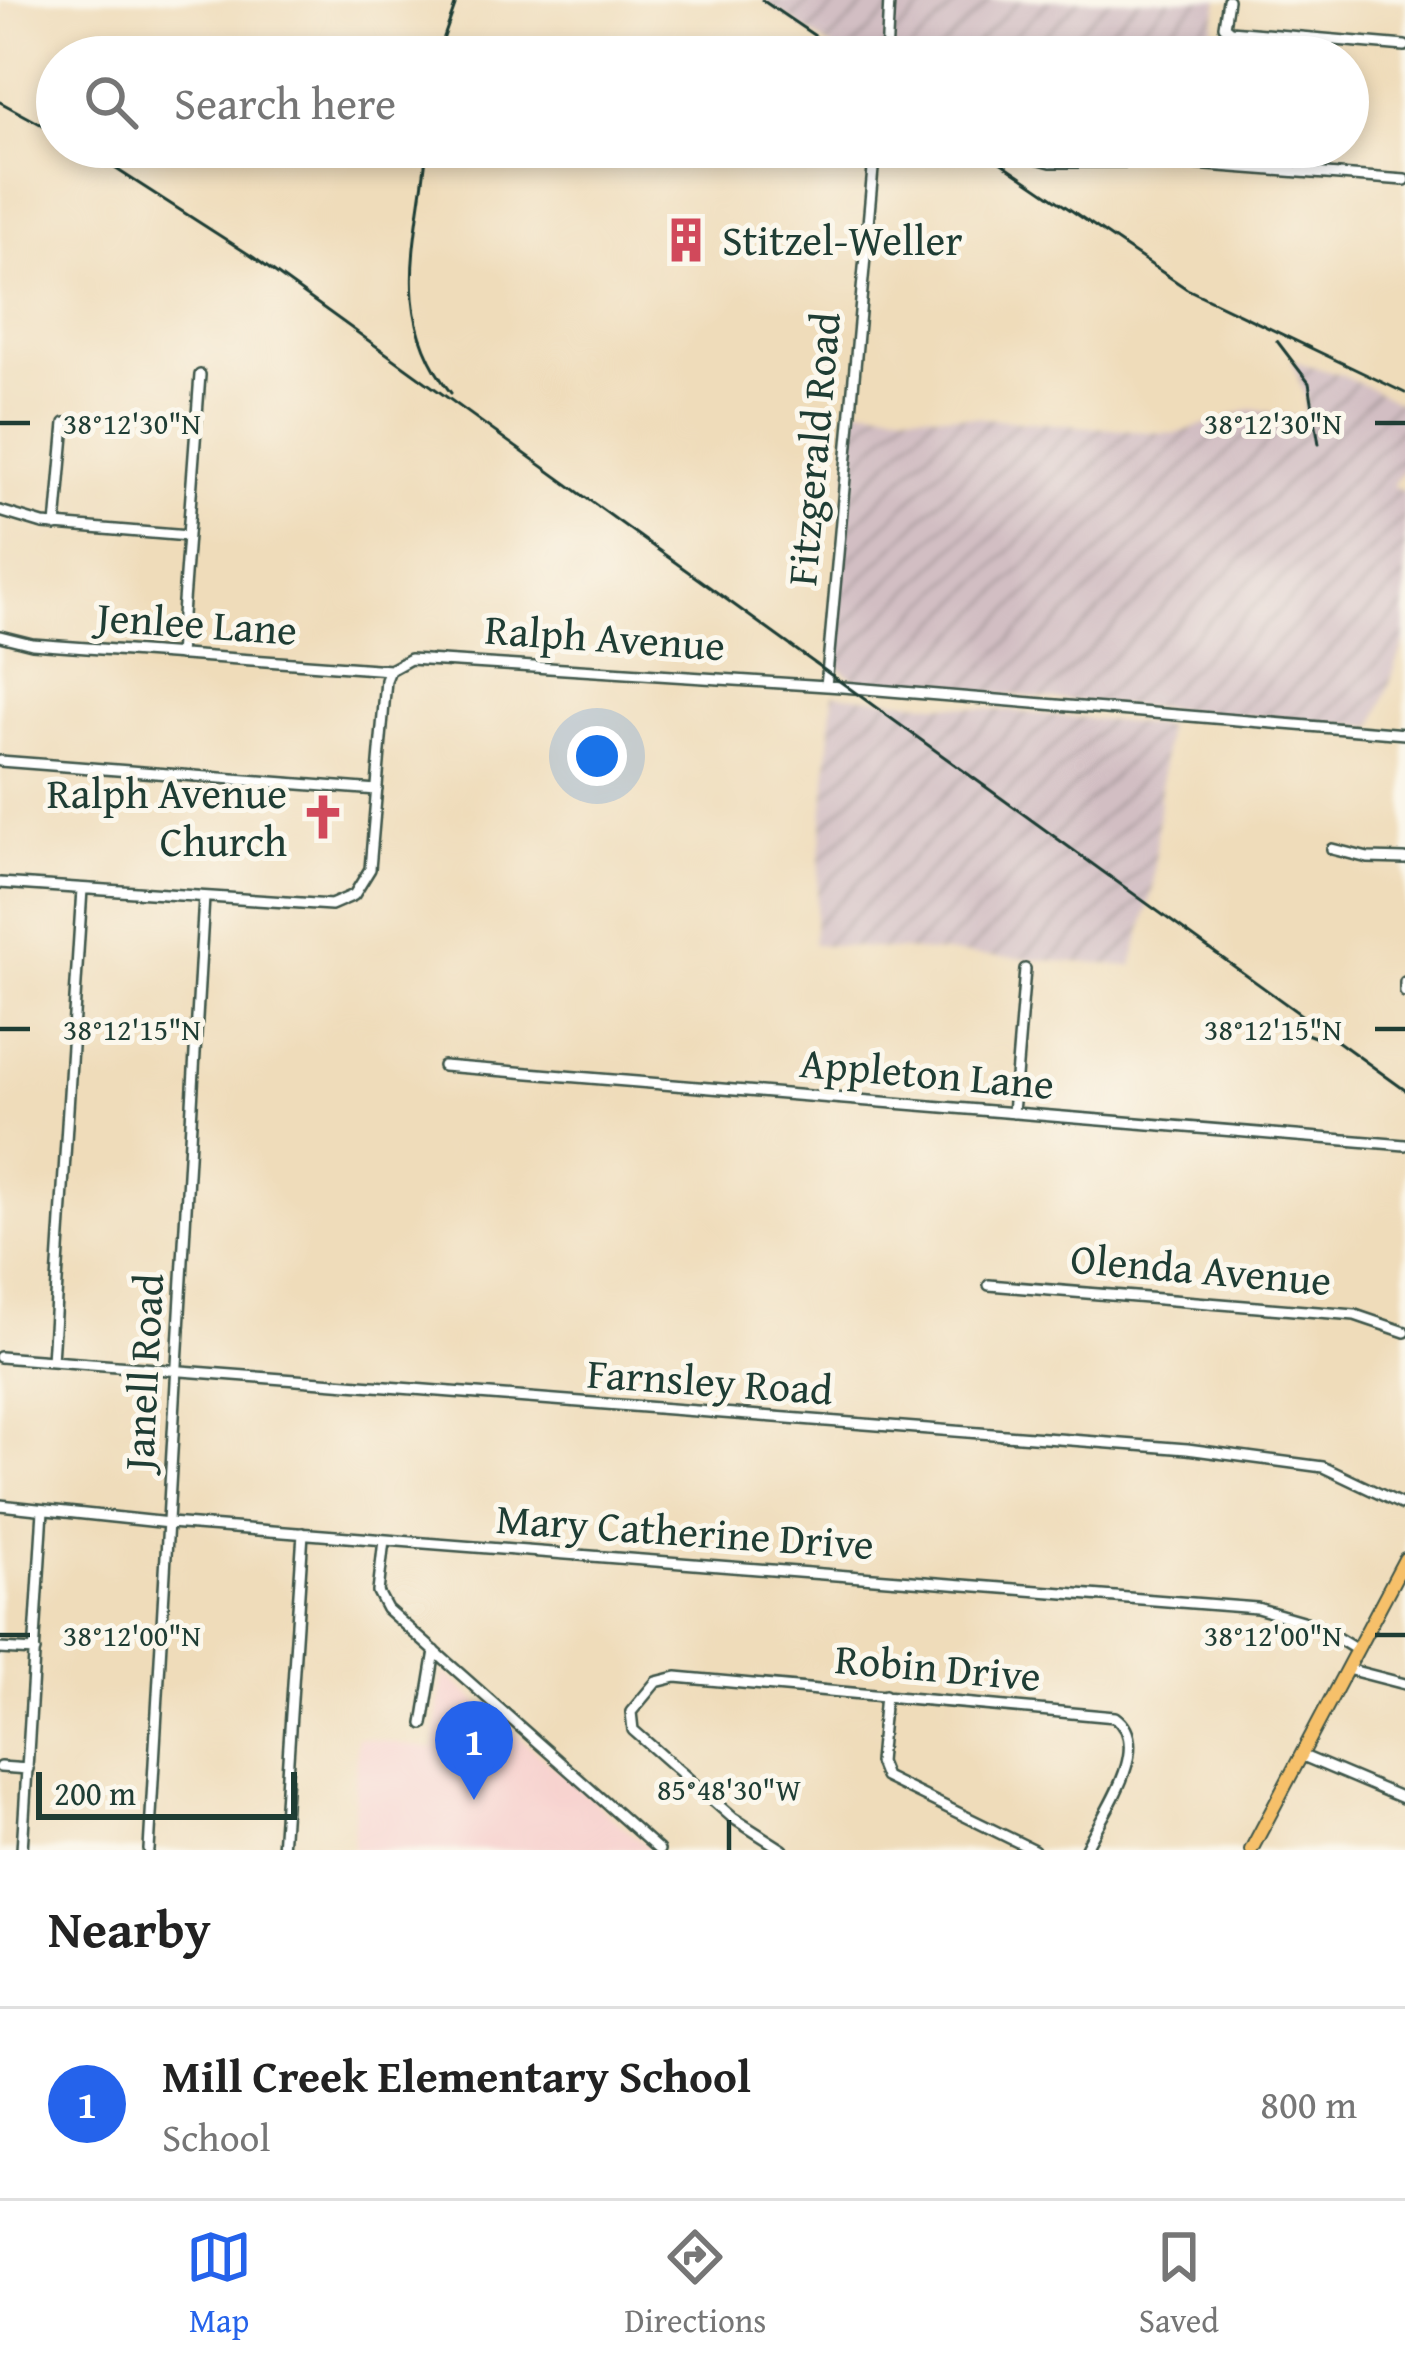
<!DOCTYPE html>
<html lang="en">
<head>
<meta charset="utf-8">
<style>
	:root { --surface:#fff; --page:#f2f2f2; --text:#222; --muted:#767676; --line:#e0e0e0; --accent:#2563eb }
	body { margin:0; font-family:"Gentium Book Plus",serif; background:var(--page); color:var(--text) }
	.scale { position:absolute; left:36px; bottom:30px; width:261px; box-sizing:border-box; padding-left:12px; border:6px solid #1f3d34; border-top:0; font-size:33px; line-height:42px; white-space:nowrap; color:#1f3d34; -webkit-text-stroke:9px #fbf7ec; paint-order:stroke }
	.you { position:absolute; left:597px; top:756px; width:42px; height:42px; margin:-30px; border:9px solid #fff; border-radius:50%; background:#1a73e8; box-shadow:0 0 0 18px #1a73e833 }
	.badge { display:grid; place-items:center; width:78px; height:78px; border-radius:50%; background:var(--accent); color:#fff; font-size:39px; font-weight:700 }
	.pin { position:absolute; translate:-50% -99px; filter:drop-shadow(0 3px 6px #0008) }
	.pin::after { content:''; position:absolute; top:63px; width:42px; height:36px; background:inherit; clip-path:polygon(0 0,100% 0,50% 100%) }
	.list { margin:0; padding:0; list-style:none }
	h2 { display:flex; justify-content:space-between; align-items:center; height:156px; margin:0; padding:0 48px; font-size:51px }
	h2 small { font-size:39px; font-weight:400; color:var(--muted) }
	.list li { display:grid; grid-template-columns:78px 1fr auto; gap:36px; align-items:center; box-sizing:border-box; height:192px; padding:0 48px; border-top:3px solid var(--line) }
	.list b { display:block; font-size:45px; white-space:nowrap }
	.list p { margin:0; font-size:39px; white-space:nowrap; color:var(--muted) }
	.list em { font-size:39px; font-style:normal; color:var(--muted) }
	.icon { flex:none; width:66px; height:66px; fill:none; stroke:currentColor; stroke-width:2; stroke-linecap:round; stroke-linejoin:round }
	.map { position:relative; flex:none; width:1405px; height:1850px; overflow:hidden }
	.search { position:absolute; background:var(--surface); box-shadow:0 6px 18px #0003; left:36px; right:36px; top:36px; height:132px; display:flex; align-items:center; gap:30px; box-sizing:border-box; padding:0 42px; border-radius:66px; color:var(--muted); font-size:45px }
	.sheet { height:348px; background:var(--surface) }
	nav { display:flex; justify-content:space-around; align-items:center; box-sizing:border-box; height:168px; border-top:3px solid var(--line); background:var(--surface); font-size:33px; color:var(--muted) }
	nav a { display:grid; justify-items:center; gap:6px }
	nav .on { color:var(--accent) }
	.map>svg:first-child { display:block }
	.built { fill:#f7d0cd }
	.industrial { fill:url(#industrial-furrows) }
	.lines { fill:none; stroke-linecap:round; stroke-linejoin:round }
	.minor-casing { stroke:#3e5548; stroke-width:14 }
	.major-casing { stroke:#3e5548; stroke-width:16 }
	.minor { stroke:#fff; stroke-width:9 }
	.major { stroke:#f6c06b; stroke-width:12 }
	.rail { stroke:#1f3d34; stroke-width:3 }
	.ticks { fill:none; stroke:#1f3d34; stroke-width:4.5 }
	.labels { text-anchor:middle; stroke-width:10; stroke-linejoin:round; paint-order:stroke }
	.poi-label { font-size:42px; fill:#1f3d34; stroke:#fbf7ec; text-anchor:start }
	.street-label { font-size:42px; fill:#1f3d34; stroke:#fbf7ec }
	.ticks-label { font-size:30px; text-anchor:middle; fill:#1f3d34; stroke:#fbf7ec; stroke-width:10; stroke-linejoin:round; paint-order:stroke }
</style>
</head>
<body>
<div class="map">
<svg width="1405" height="1850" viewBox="0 0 1405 1850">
	<defs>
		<pattern id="industrial-furrows" width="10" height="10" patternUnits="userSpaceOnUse" patternTransform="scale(3)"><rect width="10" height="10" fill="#d2bec3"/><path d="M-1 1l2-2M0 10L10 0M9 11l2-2" fill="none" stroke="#aa9c9f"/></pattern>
	</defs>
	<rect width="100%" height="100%" fill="#fbf7ec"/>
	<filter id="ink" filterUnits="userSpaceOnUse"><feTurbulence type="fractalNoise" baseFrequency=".00833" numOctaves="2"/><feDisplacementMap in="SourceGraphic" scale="24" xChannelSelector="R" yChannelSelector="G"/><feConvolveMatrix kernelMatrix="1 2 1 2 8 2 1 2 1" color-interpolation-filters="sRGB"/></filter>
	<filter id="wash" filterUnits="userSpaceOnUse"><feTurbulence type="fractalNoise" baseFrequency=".004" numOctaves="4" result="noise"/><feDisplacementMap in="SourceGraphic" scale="48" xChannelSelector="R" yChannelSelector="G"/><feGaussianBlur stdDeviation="2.7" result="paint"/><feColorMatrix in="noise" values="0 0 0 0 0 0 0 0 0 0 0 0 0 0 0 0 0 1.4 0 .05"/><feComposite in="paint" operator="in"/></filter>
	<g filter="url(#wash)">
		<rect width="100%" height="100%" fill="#efdcba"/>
		<path class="built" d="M443,1672L651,1850H353L357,1737L434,1749Z"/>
		<path class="industrial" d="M762,0H1219L1207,57H846Z
			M1291,360L1341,375L1405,405V467L1393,485L1405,492V641L1374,727L858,682L834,664L853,407L1175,434L1251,409L1303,417L1306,399Z
			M833,694L1166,726L1153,888L1132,966L813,944Z"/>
	</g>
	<g filter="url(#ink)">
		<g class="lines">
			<g class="minor-casing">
				<path id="minor" d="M1228,0L1224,26L1230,31L1405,46
					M886,57L889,0
					M997,147L1051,162H1168L1405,180
					M0,511L43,524L188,536
					M56,526L65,423
					M0,636L32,644L390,670
					M179,655L200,375
					M826,686L875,147
					M0,761L377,790
					M1332,849L1368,858L1405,859
					M0,883L331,905L354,895L370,869L386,680L390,670L410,659L842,687L1405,734
					M1405,982V992
					M443,1066L1405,1145
					M1013,1113L1025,969
					M989,1285L1355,1315L1405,1332
					M0,1357L1187,1449L1323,1467L1405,1506
					M52,1361L82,889
					M0,1505L169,1523L1257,1608L1316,1625L1357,1650
					M384,1540L378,1592L387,1609L659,1850
					M0,1649L35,1651
					M1347,1669L1405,1684
					M885,1695L879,1762L885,1777L1034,1850
					M423,1724L435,1651
					M1303,1756L1405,1799
					M0,1767L28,1769
					M22,1850L43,1510
					M149,1850L204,897
					M282,1850L303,1533
					M783,1850L733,1818L633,1730L631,1712L656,1682L676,1677L1115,1717C1155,1745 1101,1816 1085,1850"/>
			</g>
			<g class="major-casing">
				<path id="major" d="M1251,1850L1405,1559"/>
			</g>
			<use href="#minor" class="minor"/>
			<use href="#major" class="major"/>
			<path class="rail" d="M762,0L846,57
				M437,57L457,0
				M0,102L57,133
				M82,147L253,257L1405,1090
				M427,147C419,236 388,315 451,393
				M978,147L1187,289L1405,393
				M1277,341L1309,383L1319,444
				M1236,1019L1281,1024L1317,1038"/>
		</g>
	</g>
	<path class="ticks" d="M0,423H30M1375,423H1405M0,1029H30M1375,1029H1405M0,1635H30M1375,1635H1405M729,1820V1850"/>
	<defs>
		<g id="building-bare" transform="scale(3.6)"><path d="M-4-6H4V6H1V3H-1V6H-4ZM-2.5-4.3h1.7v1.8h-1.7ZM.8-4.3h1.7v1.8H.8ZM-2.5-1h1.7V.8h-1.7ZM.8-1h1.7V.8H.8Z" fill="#d1495b" stroke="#fbf7ec" stroke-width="2.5" paint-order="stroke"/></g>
		<g id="church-bare" transform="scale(3.6)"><path d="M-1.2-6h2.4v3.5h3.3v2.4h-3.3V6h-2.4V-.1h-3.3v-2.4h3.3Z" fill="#d1495b" stroke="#fbf7ec" stroke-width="2.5" paint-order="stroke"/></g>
	</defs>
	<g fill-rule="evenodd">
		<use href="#building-bare" x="686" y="240"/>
		<use href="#church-bare" x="323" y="817"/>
	</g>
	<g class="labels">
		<g class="poi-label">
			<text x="722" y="255">Stitzel-Weller</text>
			<text x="287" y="808" text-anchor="end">Ralph Avenue<tspan x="287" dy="48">Church</tspan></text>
		</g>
		<g class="street-label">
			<text transform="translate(813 449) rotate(-85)" y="15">Fitzgerald Road</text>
			<text transform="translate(197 623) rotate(4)" y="15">Jenlee Lane</text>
			<text transform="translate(605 637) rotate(4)" y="15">Ralph Avenue</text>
			<text transform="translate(927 1073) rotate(5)" y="15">Appleton Lane</text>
			<text transform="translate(1201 1269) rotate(5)" y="15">Olenda Avenue</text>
			<text transform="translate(143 1372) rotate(-87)" y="15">Janell Road</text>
			<text transform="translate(710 1381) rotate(4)" y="15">Farnsley Road</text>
			<text transform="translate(685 1531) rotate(4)" y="15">Mary Catherine Drive</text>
			<text transform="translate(938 1667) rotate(5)" y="15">Robin Drive</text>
		</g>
	</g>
	<g class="ticks-label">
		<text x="132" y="434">38°12'30"N</text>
		<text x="1273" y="434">38°12'30"N</text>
		<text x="132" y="1040">38°12'15"N</text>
		<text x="1273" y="1040">38°12'15"N</text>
		<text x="132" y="1646">38°12'00"N</text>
		<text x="1273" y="1646">38°12'00"N</text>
		<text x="729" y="1800">85°48'30"W</text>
	</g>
</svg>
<div class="scale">200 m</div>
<div class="you"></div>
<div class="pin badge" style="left:474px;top:1800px">1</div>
<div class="search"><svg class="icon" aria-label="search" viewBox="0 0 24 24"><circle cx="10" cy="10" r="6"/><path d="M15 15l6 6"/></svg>Search here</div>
</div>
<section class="sheet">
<h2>Nearby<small></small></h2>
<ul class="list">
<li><span class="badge">1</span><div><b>Mill Creek Elementary School</b><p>School</p></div><em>800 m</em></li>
</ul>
</section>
<nav>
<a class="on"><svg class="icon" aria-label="map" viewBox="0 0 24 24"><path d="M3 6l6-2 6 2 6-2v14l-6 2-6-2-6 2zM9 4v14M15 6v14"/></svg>Map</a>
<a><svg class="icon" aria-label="directions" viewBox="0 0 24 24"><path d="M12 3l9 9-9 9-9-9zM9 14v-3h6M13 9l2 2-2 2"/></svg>Directions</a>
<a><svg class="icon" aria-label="saved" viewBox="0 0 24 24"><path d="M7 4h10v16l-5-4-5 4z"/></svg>Saved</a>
</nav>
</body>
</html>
